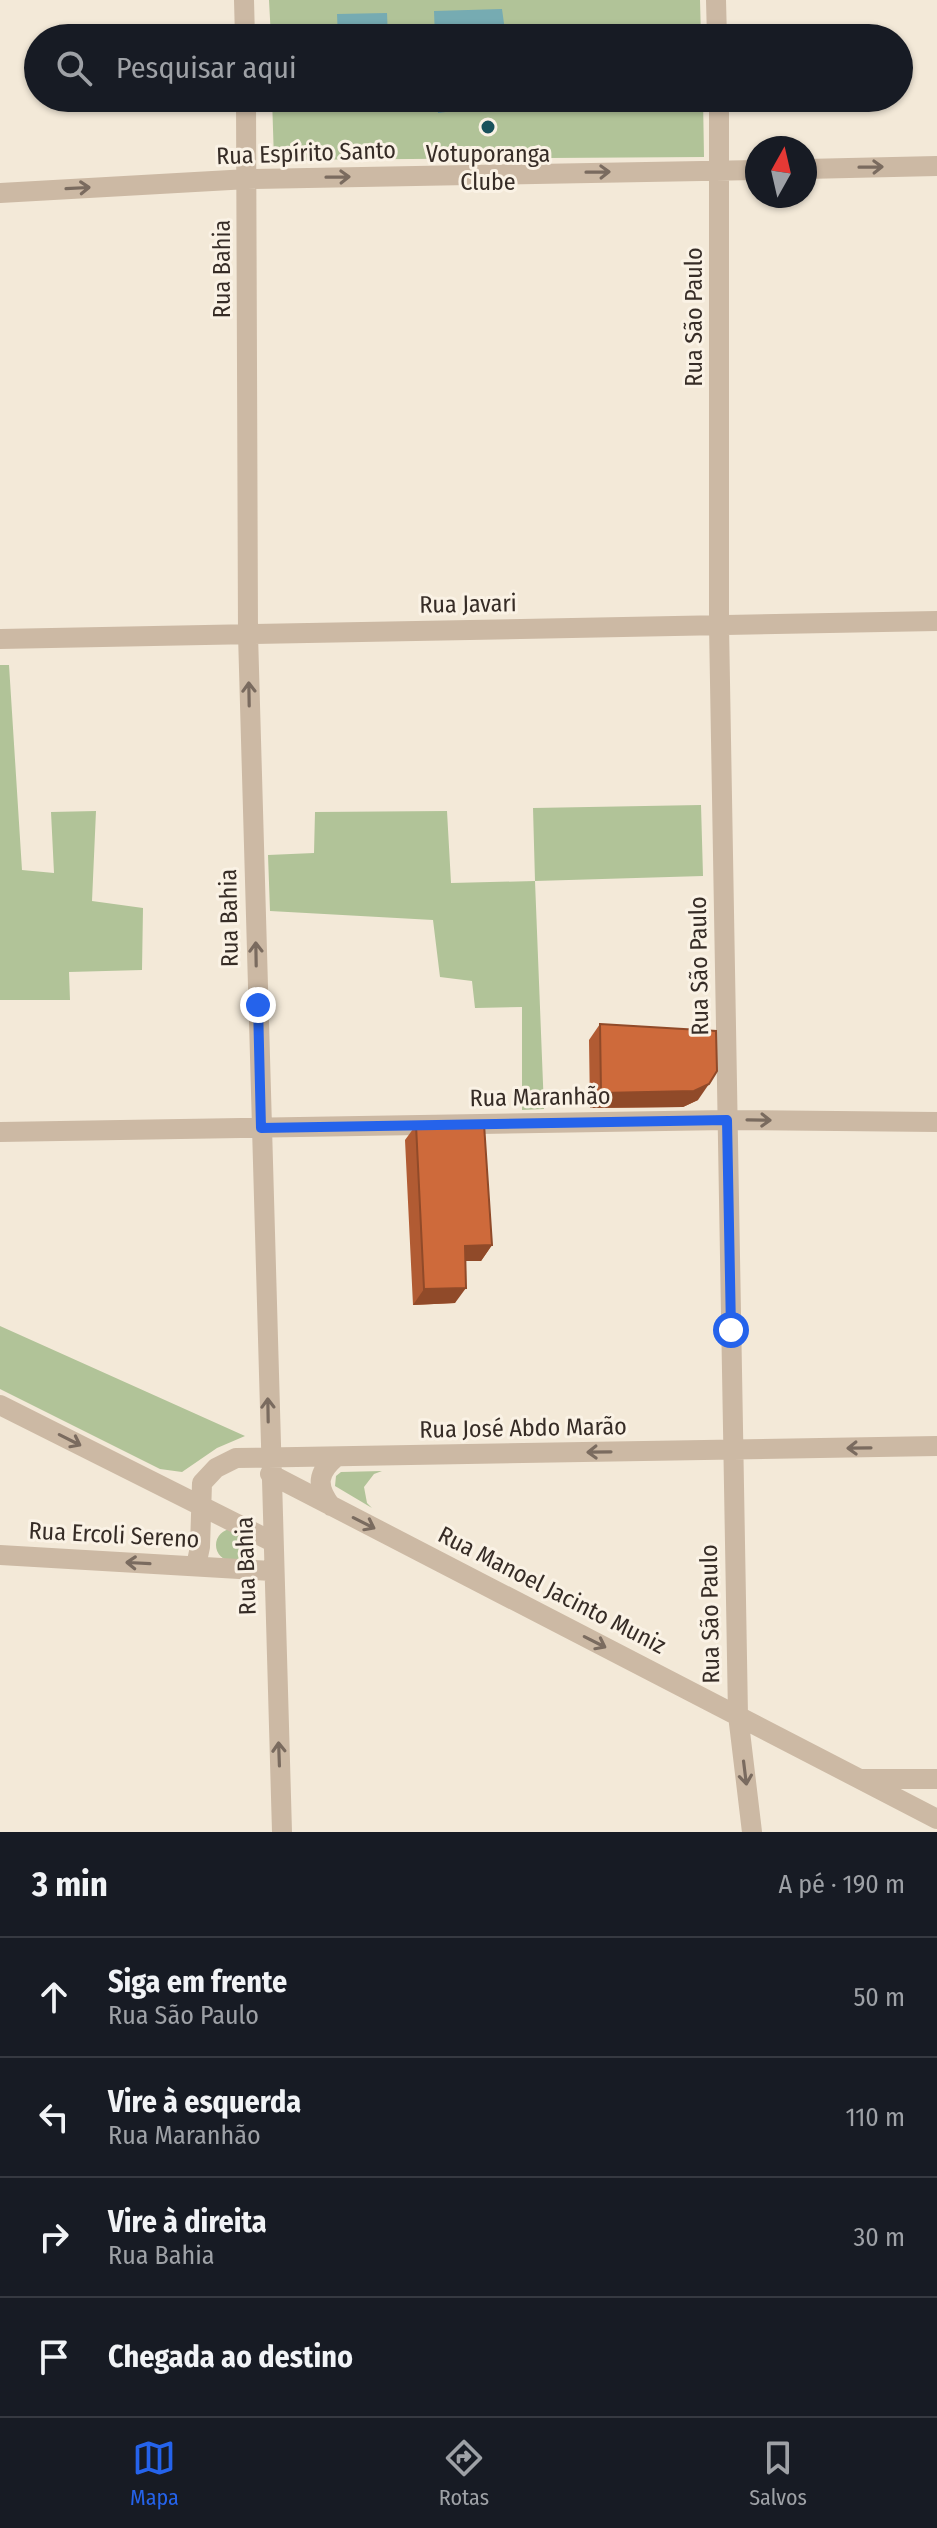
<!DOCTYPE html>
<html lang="pt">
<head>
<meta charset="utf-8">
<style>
	:root { --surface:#171b24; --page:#20242c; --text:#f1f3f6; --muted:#9ea1a6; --line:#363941; --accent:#2563eb }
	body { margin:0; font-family:"Fira Sans Condensed",sans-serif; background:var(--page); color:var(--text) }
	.compass { position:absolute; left:745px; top:136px; width:72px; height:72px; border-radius:50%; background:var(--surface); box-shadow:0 2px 6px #0004; rotate:8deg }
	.stop { position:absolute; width:24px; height:24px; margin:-18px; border:6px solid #2563eb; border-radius:50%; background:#fff }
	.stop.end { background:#2563eb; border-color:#fff; box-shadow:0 2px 8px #0008 }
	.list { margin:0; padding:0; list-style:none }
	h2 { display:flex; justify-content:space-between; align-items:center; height:104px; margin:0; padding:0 32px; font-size:34px }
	h2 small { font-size:26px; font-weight:400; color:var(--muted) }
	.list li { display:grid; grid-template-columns:52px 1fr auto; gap:24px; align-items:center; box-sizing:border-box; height:120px; padding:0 32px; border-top:2px solid var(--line) }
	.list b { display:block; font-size:30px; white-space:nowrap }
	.list p { margin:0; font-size:26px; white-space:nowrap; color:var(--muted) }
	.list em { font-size:26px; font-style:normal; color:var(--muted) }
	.icon { flex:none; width:44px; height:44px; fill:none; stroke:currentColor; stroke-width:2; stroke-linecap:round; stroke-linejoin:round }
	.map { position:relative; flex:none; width:937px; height:1832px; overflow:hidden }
	.search { position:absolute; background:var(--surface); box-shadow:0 2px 6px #0004; left:24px; right:24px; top:24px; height:88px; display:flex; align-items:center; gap:20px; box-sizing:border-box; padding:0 28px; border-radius:44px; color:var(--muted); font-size:30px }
	.sheet { height:584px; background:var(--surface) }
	nav { display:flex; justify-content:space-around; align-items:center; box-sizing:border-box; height:112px; border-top:2px solid var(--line); background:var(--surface); font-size:22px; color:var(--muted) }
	nav a { display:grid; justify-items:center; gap:4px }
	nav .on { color:var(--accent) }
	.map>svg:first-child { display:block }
	.green { fill:#b1c398 }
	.water { fill:#76abb2 }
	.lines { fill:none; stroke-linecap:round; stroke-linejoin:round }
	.minor { stroke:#ccb9a4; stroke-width:20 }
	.wall { fill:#b15b33 }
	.shaded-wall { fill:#904a29 }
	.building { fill:#ce6a3b; stroke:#904a29; stroke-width:2 }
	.oneway { stroke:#7a6b5f }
	.route { stroke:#2563eb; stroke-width:10 }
	.poi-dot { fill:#19515b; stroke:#faf2e5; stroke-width:3 }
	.labels { text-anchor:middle; stroke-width:6; stroke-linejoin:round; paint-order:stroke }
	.street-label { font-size:24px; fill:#362c26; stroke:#faf2e5 }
	.poi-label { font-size:24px; fill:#362c26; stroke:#faf2e5 }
</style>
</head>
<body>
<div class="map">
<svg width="937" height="1832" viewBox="0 0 937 1832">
	<rect width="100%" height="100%" fill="#f3e9d8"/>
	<path class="green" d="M269,0H700L701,38H271Z
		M272,98H703L704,157L274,160Z
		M0,665H9L22,870L54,873L51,812L96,811L92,901L143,908L142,970L69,972L70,1000H0Z
		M701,805L703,876L535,881L544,1109L522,1110V1007L475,1008L472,981L440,977L433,920L270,911L268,855L314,853L315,812L447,811L451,883L535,881L533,808Z
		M0,1326L245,1436L217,1448L182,1472L160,1469L0,1389Z
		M382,1471L374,1474L364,1487L367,1503L372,1508L335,1486L336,1476L341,1472Z
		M216 1545a16 16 0 1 1 32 0a16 16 0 1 1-32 0Z"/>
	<path class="water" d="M502,9L506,38H435L434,11Z
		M387,13L388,38H338L337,14Z
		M339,98H389V105L339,107Z
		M437,98H478L476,108L438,113Z"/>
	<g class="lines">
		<path class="minor" d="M244,0L245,38
			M716,0L717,38
			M246,98L248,634L282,1832
			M719,98V625L738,1715L752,1832
			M805,169L937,166
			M0,193L248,179L757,170
			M0,639L937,621
			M0,1132L727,1120L937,1122
			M0,1405L271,1541
			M270,1474L937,1819
			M331,1506C316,1486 317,1473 336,1457
			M0,1555L272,1571
			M196,1566L200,1547L202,1483L216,1468L236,1458L937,1446
			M861,1779H937"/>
	</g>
	<path class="wall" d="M600,1024L698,1100L683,1107L590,1108L589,1040Z
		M416,1125L492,1245L481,1261H465L455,1303L413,1305L405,1140Z"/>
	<path class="shaded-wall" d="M709,1084L698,1100L683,1107L590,1108L601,1093Z
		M492,1245L481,1261H454L465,1246Z
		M466,1288L455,1303L413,1305L424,1289Z"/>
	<path class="building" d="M600,1024L716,1031L717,1071L709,1084L694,1091L601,1093Z
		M484,1124L492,1245L465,1246L466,1288L424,1289L416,1125Z"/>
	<defs><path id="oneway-shaft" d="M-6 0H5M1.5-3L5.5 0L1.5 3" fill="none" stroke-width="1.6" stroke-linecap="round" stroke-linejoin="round" transform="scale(2)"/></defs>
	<g class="oneway">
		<use href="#oneway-shaft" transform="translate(871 167) rotate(-1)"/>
		<use href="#oneway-shaft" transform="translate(598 172) rotate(-1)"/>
		<use href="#oneway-shaft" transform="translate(338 177) rotate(-1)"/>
		<use href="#oneway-shaft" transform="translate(78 188) rotate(-3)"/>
		<use href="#oneway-shaft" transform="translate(249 694) rotate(-91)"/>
		<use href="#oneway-shaft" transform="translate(256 954) rotate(-91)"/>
		<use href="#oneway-shaft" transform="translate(759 1120) rotate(1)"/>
		<use href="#oneway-shaft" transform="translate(268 1410) rotate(-91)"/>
		<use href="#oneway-shaft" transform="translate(70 1440) rotate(27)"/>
		<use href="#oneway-shaft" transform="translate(859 1448) rotate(179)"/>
		<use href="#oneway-shaft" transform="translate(599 1452) rotate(179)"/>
		<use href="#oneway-shaft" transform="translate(364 1523) rotate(27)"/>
		<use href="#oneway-shaft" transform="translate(138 1563) rotate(-177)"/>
		<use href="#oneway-shaft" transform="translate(595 1642) rotate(27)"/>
		<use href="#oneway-shaft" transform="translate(279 1754) rotate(-92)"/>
		<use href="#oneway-shaft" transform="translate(745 1773) rotate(83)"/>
	</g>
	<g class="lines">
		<path class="route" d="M258,1005L261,1128L727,1120L731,1330"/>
	</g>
	<circle class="poi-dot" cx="488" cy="127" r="8"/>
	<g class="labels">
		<g class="street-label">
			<text transform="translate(306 153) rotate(-2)" y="8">Rua Espírito Santo</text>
			<text transform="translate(222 269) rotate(-90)" y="8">Rua Bahia</text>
			<text transform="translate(694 317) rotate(-90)" y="8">Rua São Paulo</text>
			<text transform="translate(468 604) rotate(-1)" y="8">Rua Javari</text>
			<text transform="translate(229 918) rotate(-91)" y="8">Rua Bahia</text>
			<text transform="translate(699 966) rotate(-91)" y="8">Rua São Paulo</text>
			<text transform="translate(540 1097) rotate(-1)" y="8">Rua Maranhão</text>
			<text transform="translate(523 1428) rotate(-1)" y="8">Rua José Abdo Marão</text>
			<text transform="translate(114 1535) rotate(3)" y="8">Rua Ercoli Sereno</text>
			<text transform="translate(246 1566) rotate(-92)" y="8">Rua Bahia</text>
			<text transform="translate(552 1590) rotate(27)" y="8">Rua Manoel Jacinto Muniz</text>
			<text transform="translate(710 1614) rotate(-91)" y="8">Rua São Paulo</text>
		</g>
		<g class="poi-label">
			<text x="488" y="162">Votuporanga<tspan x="488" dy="28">Clube</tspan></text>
		</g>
	</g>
</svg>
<svg class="compass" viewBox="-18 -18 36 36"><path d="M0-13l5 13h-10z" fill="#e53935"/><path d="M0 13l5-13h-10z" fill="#9ea1a6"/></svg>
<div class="stop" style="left:731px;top:1330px"></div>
<div class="stop end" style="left:258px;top:1005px"></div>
<div class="search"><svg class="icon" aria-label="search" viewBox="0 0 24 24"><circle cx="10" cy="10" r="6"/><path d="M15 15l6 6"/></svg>Pesquisar aqui</div>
</div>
<section class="sheet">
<h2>3 min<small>A pé · 190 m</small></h2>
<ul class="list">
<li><svg class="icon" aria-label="ahead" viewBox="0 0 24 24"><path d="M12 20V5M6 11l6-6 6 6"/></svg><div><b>Siga em frente</b><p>Rua São Paulo</p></div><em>50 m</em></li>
<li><svg class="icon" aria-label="left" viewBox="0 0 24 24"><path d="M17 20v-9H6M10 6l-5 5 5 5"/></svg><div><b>Vire à esquerda</b><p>Rua Maranhão</p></div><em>110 m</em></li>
<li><svg class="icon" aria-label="right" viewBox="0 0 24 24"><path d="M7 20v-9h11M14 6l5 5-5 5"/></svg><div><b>Vire à direita</b><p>Rua Bahia</p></div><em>30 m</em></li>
<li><svg class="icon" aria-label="arrive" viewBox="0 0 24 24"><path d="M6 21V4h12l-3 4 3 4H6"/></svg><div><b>Chegada ao destino</b></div></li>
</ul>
</section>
<nav>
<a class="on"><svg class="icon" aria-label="map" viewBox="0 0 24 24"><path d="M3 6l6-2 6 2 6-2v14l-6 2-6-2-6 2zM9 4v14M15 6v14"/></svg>Mapa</a>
<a><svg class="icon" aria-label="directions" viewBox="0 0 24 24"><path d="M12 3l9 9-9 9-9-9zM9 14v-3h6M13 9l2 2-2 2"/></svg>Rotas</a>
<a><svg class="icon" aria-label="saved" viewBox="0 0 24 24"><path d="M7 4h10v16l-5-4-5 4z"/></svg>Salvos</a>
</nav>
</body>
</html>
